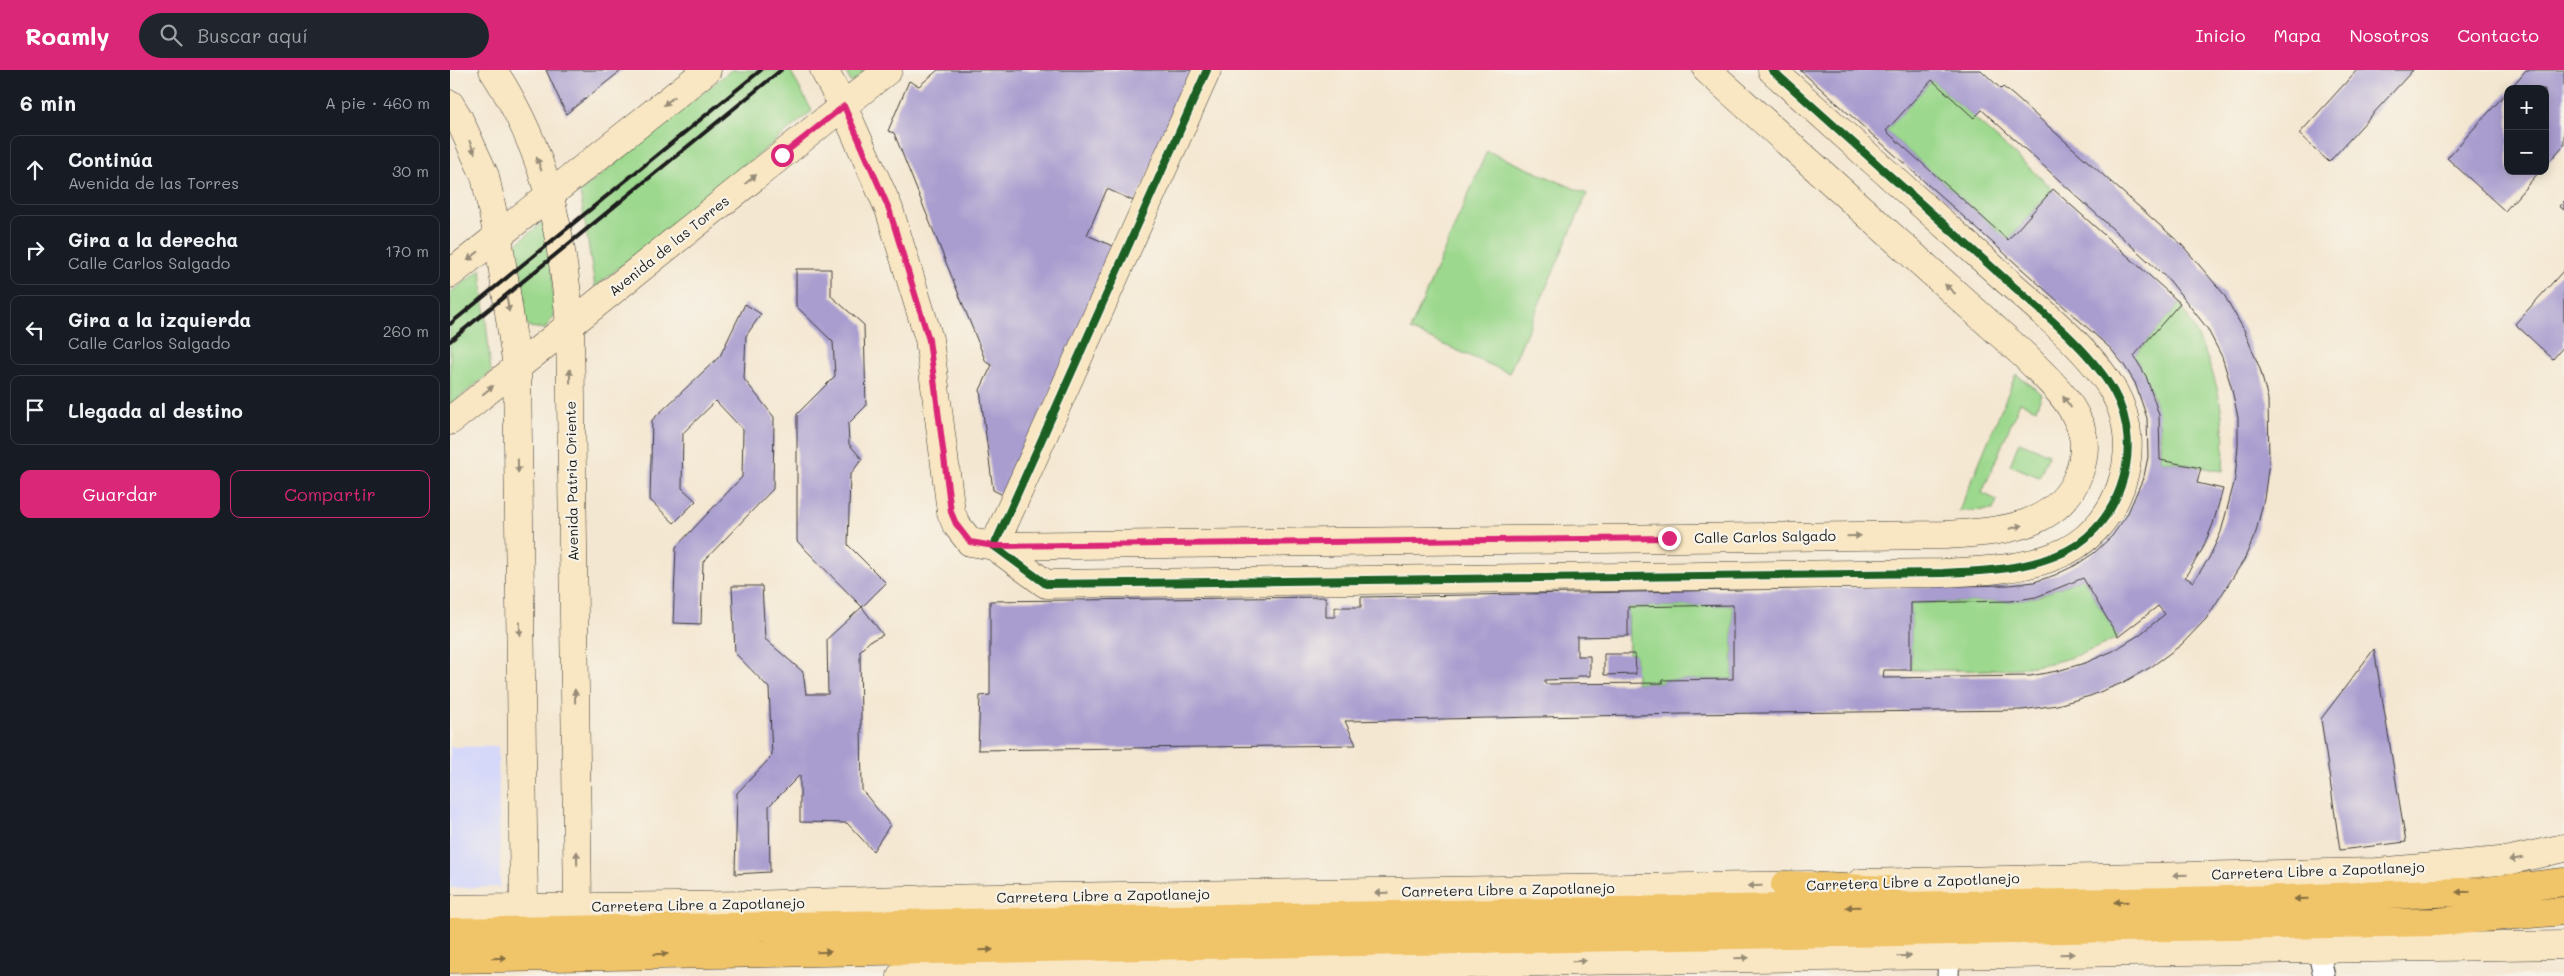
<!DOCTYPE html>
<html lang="es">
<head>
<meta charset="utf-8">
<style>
	:root { --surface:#171b24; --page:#20242c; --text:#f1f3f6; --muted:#9ea1a6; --line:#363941; --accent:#db2777 }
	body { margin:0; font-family:Mali,sans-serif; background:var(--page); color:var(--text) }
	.controls { position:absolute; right:15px; top:15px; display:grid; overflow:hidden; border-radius:10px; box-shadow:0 2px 12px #0003 }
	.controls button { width:45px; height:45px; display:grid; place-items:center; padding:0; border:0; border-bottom:1px solid var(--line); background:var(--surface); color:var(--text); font:25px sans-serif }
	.stop { position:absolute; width:15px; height:15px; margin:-11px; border:4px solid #db2777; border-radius:50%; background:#fff }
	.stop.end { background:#db2777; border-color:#fff; box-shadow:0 1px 5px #0008 }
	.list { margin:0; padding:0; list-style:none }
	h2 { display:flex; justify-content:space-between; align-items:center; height:65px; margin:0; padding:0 20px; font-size:21px }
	h2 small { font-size:16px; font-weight:400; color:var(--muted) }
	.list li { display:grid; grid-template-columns:32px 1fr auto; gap:15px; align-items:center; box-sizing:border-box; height:70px; margin:0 10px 10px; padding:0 10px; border:1px solid var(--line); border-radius:10px }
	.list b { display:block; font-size:19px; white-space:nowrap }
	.list p { margin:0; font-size:16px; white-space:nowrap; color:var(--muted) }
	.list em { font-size:16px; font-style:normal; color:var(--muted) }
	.actions { display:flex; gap:10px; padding:15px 20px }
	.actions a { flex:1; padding:11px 0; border:1px solid var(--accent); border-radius:10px; text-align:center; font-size:18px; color:var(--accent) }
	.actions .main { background:var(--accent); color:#fff }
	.icon { flex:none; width:28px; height:28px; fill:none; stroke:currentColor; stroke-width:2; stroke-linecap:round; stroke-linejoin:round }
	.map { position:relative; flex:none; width:2114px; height:906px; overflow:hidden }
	header { display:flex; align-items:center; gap:30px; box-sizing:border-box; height:70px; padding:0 25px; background:var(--accent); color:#fff }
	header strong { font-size:24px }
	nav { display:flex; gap:28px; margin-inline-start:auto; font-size:18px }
	.search { width:350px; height:45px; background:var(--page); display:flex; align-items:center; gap:12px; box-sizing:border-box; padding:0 18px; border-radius:28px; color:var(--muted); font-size:19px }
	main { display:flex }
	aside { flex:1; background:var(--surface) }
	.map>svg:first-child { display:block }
	.built { fill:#d5d8f9 }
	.green { fill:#9cd88d; stroke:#5c7a54 }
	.building { fill:#a99dcf; fill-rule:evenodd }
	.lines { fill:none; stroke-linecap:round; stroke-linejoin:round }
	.street-casing { stroke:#3c3a37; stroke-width:23 }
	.secondary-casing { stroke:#3c3a37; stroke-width:29 }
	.primary-casing { stroke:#3c3a37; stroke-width:29 }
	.street { stroke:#fff; stroke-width:21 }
	.secondary { stroke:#f9e7c3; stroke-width:28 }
	.primary { stroke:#f0c469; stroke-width:28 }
	.rail { stroke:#1c1c1c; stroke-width:4 }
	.cycleway-casing { stroke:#f7f3e8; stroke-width:11 }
	.cycleway { stroke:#1b5e20; stroke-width:8 }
	.oneway { fill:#968c78 }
	.oneway2 { fill:#867042 }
	.route { stroke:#db2777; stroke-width:6 }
	.labels { text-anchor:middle; stroke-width:4.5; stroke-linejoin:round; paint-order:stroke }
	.street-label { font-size:14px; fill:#1c1c1c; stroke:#f7f3e8 }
</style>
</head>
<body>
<header>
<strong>Roamly</strong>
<div class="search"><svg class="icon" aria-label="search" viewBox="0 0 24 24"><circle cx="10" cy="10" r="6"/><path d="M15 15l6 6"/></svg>Buscar aquí</div>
<nav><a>Inicio</a><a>Mapa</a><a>Nosotros</a><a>Contacto</a></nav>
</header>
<main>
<aside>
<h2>6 min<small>A pie · 460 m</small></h2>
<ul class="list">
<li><svg class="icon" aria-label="ahead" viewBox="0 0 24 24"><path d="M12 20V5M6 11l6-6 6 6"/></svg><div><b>Continúa</b><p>Avenida de las Torres</p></div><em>30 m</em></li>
<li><svg class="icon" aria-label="right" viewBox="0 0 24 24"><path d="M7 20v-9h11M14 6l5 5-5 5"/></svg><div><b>Gira a la derecha</b><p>Calle Carlos Salgado</p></div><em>170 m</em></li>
<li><svg class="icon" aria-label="left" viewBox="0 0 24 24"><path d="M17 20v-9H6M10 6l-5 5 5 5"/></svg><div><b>Gira a la izquierda</b><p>Calle Carlos Salgado</p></div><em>260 m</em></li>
<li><svg class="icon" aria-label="arrive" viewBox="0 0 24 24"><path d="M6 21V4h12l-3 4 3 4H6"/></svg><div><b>Llegada al destino</b></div></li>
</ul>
<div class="actions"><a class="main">Guardar</a><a>Compartir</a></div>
</aside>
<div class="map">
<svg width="2114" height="906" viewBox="0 0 2114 906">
	<rect width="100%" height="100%" fill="#f7f3e8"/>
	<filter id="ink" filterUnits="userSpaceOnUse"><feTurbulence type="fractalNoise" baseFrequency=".02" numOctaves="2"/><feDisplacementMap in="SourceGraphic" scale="10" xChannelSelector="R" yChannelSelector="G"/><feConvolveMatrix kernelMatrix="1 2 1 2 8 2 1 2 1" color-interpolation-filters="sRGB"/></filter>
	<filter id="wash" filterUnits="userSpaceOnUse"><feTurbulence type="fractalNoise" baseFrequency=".0096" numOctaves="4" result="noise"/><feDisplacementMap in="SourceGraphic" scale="20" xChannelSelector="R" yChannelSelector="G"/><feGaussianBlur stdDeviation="1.12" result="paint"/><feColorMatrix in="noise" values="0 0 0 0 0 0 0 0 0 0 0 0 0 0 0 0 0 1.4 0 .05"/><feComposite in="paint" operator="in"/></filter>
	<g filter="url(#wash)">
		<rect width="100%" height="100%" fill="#f4e7d1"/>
		<path class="built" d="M48,676L50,817L0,818V677Z"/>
		<path class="green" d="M281,0H340L362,41L145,217L130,122Z
			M395,0H417L401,13Z
			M1482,10L1603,119L1558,170L1436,61Z
			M1037,81L1137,124L1059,303L960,260Z
			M93,152L102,202L104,246L95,259L80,257L73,249L72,208L65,175Z
			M31,199L41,302L0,335V223Z
			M1730,233C1764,294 1777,331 1773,401L1710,390C1713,350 1704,320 1684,286Z
			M1566,304L1592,324L1586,339L1570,332L1532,423L1547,430L1543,440L1509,441Z
			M1569,372L1599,384L1589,407L1560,395Z
			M1633,508L1668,567C1598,606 1538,600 1461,600V533L1561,531L1586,527Z
			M1283,535V609L1213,610V613H1186L1185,584H1179L1178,537Z"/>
		<g id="blocks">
			<path class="building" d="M96,0H172L116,44Z
				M488,0H744L686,132L657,119L637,165L665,177L555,426L543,420L530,320L542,295L536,292L444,63L438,61L459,11L469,16Z
				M1350,0H1531L1551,19L1553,17L1563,25L1732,175L1773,223L1794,260L1810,299L1818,329L1819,392L1814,429L1806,462L1794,490L1756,549L1731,575L1701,597L1672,613L1640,626L1607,635L1572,640L1234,644L895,651L906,675L528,680L530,626L540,625V531L876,527V547H885V537H911V527L1559,515L1584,512L1605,505L1626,495L1644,483L1662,466L1677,445L1694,406L1698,387L1697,348L1685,313L1674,295L1660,278ZM1482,10L1524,48L1532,40L1720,211L1757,258L1772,287L1781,316L1788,347V376L1785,409L1771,462L1759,488L1743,512L1735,507L1752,480L1763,454L1773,419L1747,413L1751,398L1710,390L1709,345L1696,306L1684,286L1730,233L1603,119L1558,170L1436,61ZM1633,508L1668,567L1708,536L1715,544L1689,565L1663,581L1635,593L1607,601L1580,606L1433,608L1434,600H1461V533L1561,531L1586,527ZM1283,535V609L1212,610L1213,613L1095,614V610L1127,609V606H1140V586H1127V567L1178,566V537Z
				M1907,0H1963L1879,92L1849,64Z
				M2076,0H2114V75L2095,96V19H2060Z
				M2058,21V101H2090L2055,141L1997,88Z
				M2114,131V140L2109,136Z
				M346,199H381V226L414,255L416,336L398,354L399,374L412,389L400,405L398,475L436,513L412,537L347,471V344L385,306L383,272L346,236Z
				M2114,200V276L2103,289L2065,254Z
				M295,234L311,244L296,266L294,309L324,347L323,419L253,492L251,554L223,553L226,477L292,407L293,360L266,331L233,363L232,418L246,431L224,453L200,430L202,350L270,286Z
				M282,516H312L315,569L353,602L356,624H378L377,569L412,537L433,565L420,571L410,581L412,720L440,755L423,781L397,753L350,752V705L319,736L320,802L285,804L287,723L322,686L319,618L285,583Z
				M1924,579L1956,772L1890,780L1871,649Z
				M1154,584H1185L1186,604L1154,605Z"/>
		</g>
	</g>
	<g filter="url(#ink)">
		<use href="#blocks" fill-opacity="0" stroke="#3c3a37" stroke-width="1"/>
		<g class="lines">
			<g class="street-casing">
				<path id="street" d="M1868,879L1874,906
					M1498,906L1499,886"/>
			</g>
			<g class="secondary-casing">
				<path id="secondary" d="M43,0C96,81 112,160 120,255L128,837
					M374,0L393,36L439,139L479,269L501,442L506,454L520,472L544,476L1494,465C1545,462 1609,460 1629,403C1635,386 1636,367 1628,351C1617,325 1594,306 1575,286L1257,0
					M757,0L544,476L596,514L1493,503C1531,501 1570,500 1605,486C1668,463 1697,380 1664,322C1639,277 1582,234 1544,199C1470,133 1396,66 1322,0
					M0,34L9,49L35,106L48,167L67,297L74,837
					M0,204L257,0
					M0,351L438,0
					M1410,813L1927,802L2061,790L2114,778
					M0,839L300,835L483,829L1360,815
					M451,906L820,900L1125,891L2114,875"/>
			</g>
			<g class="primary-casing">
				<path id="primary" d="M1335,815L1437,820
					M0,862L1836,829L2035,821L2114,812
					M0,889L1986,852L2114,841"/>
			</g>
			<use href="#street" class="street"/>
			<use href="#secondary" class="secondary"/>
			<use href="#primary" class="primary"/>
			<path class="rail" d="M0,254L311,0
				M0,271L331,0"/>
			<g class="cycleway-casing">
				<path id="cycleway" d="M757,0L544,476L596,514L1493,503C1531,501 1570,500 1605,486C1668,463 1697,380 1664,322C1639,277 1582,234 1544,199C1470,133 1396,66 1322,0"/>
			</g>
			<use href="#cycleway" class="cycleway"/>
		</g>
		<defs><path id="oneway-solid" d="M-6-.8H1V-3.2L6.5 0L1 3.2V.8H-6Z" transform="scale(1.25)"/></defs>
		<g class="oneway">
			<use href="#oneway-solid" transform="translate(219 31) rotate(141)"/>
			<use href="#oneway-solid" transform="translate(22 77) rotate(67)"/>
			<use href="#oneway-solid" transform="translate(89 94) rotate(-110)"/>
			<use href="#oneway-solid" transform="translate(301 109) rotate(-39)"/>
			<use href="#oneway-solid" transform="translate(23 186) rotate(142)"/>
			<use href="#oneway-solid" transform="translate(1500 219) rotate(-138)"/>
			<use href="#oneway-solid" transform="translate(58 235) rotate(82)"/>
			<use href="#oneway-solid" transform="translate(120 306) rotate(-91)"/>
			<use href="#oneway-solid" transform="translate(38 320) rotate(-39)"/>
			<use href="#oneway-solid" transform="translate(1617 332) rotate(-126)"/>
			<use href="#oneway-solid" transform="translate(68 396) rotate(89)"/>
			<use href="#oneway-solid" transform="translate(1566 457) rotate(-15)"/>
			<use href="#oneway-solid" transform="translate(1404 466) rotate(-1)"/>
			<use href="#oneway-solid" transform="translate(70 559) rotate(89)"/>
			<use href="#oneway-solid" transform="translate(125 626) rotate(-91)"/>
			<use href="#oneway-solid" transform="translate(127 788) rotate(-91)"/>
			<use href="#oneway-solid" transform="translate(2066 789) rotate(169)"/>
			<use href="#oneway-solid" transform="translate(1730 805) rotate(179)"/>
			<use href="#oneway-solid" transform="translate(1305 816) rotate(179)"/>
			<use href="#oneway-solid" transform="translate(932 823) rotate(179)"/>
			<use href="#oneway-solid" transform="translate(1617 884) rotate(-1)"/>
			<use href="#oneway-solid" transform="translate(1454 886) rotate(-1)"/>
			<use href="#oneway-solid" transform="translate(1292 888) rotate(-1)"/>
			<use href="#oneway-solid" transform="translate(1129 891) rotate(-1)"/>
		</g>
		<g class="oneway2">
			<use href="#oneway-solid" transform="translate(2013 822) rotate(178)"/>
			<use href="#oneway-solid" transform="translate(1851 829) rotate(178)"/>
			<use href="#oneway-solid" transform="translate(1671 832) rotate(179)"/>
			<use href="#oneway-solid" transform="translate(1403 837) rotate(179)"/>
			<use href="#oneway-solid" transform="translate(536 880) rotate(-1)"/>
			<use href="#oneway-solid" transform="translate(374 882) rotate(-1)"/>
			<use href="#oneway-solid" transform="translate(211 884) rotate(-1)"/>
			<use href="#oneway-solid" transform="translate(49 888) rotate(-1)"/>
		</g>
	</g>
	<g class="lines" filter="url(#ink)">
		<path class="route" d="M332,85L394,36L439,139L479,270L501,442L506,454L520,472L544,476L1219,468"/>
	</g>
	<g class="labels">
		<g class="street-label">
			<text transform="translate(219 176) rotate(-39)" y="5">Avenida de las Torres</text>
			<text transform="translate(122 411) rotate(-91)" y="5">Avenida Patria Oriente</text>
			<text transform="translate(1315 467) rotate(-1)" y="5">Calle Carlos Salgado</text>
			<text transform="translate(1868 801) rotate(-2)" y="5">Carretera Libre a Zapotlanejo</text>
			<text transform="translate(1463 812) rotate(-2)" y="5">Carretera Libre a Zapotlanejo</text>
			<text transform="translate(1058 820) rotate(-1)" y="5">Carretera Libre a Zapotlanejo</text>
			<text transform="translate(653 826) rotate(-1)" y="5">Carretera Libre a Zapotlanejo</text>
			<text transform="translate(248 835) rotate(-1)" y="5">Carretera Libre a Zapotlanejo</text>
		</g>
	</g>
</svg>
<div class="controls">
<button>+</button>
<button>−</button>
</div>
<div class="stop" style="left:332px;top:85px"></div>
<div class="stop end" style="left:1219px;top:468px"></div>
</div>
</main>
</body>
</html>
